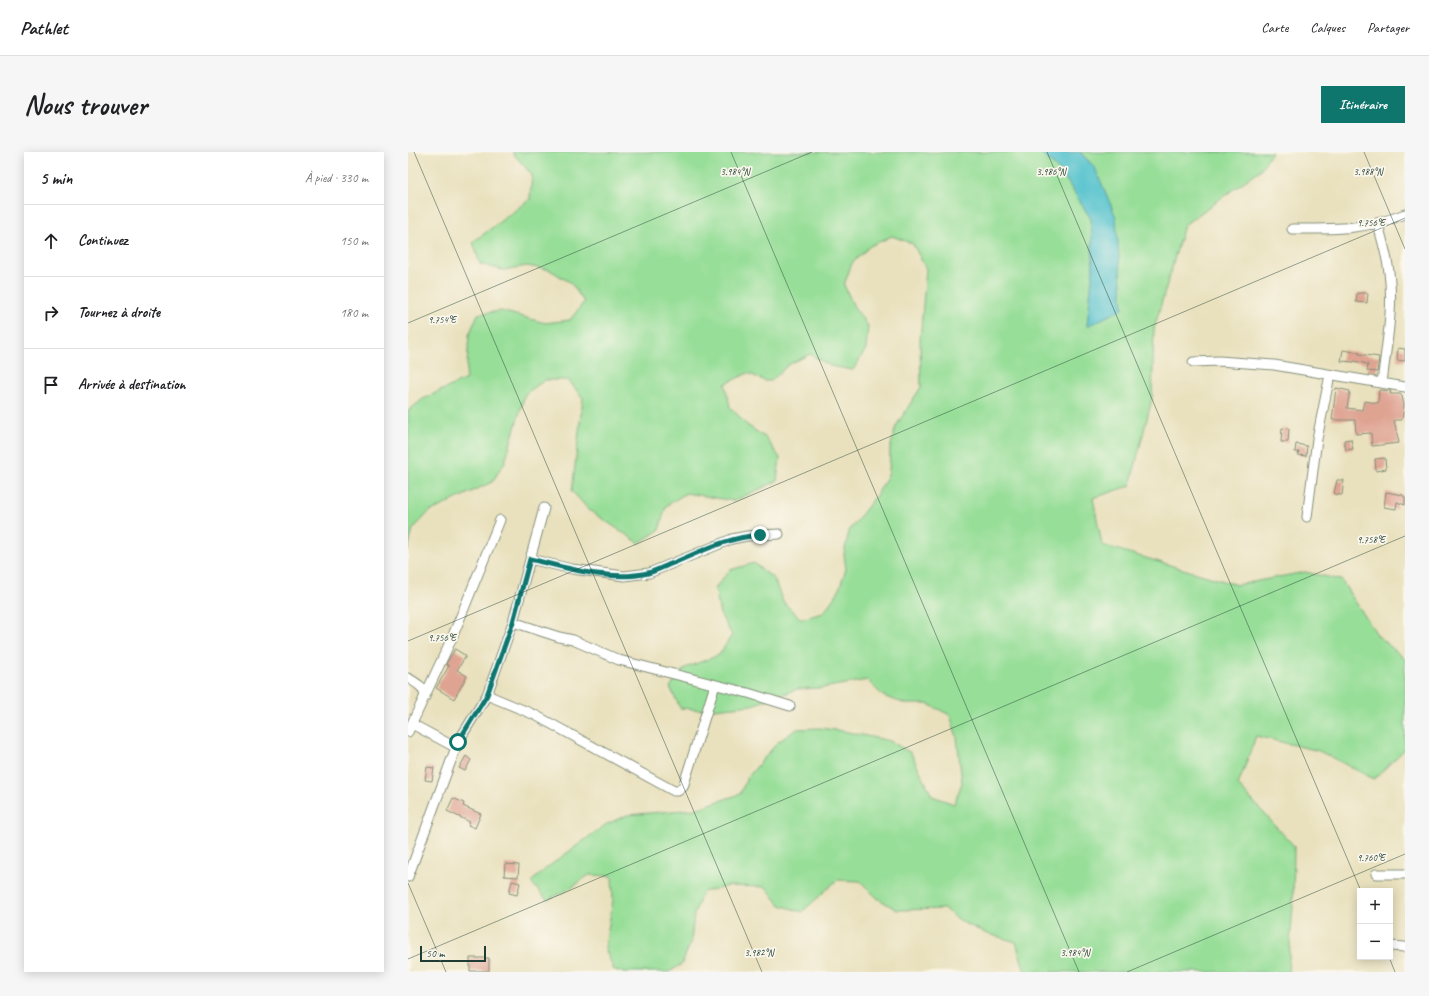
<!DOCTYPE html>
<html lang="fr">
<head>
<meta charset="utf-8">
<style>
	:root { --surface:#fff; --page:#f6f6f6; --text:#202124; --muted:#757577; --line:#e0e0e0; --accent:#0f766e }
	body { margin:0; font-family:Caveat,sans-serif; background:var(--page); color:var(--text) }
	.controls { position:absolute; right:12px; bottom:12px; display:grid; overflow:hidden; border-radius:0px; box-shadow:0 2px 10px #0003 }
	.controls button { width:36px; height:36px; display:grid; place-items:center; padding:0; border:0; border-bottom:1px solid var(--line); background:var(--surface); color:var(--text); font:20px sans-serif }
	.scale { position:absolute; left:12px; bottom:10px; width:66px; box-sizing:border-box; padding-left:4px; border:2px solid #1f3d34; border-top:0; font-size:11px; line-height:14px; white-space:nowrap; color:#1f3d34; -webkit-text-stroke:3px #fbf7ec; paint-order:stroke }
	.stop { position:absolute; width:12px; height:12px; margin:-9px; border:3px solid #0f766e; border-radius:50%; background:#fff }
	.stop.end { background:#0f766e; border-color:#fff; box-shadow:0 1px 4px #0008 }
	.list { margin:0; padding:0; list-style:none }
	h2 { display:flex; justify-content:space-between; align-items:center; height:52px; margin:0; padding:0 16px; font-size:17px }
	h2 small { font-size:13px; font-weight:400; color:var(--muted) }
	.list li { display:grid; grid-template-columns:26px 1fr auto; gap:12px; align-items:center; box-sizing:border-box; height:72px; padding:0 16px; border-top:1px solid var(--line) }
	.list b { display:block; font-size:15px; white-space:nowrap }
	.list em { font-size:13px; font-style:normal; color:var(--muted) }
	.icon { flex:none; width:22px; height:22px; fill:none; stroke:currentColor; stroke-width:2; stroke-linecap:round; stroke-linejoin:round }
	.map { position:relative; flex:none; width:997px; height:820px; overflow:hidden; border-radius:0px }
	header { display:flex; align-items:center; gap:24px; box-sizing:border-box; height:56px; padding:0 20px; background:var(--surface); border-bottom:1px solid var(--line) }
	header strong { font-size:19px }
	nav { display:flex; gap:22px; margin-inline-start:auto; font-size:14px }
	.intro { display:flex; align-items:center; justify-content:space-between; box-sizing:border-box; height:96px; padding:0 24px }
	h1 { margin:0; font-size:28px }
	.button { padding:10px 18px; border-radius:0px; background:var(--accent); color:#fff; font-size:14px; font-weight:700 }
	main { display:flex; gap:24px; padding:0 24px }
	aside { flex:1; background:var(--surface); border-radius:0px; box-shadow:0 2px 10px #0003 }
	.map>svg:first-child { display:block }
	.green { fill:#97de98; stroke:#5b8e66 }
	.water { fill:#57c3ce; stroke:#3b8081 }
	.building { fill:#dfa392 }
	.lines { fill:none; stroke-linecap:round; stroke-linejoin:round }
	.street-casing { stroke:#848f79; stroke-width:11 }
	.street { stroke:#fff; stroke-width:9 }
	.route { stroke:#0f766e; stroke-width:5 }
	.ticks { fill:none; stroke:#1f3d34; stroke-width:1; stroke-opacity:0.45 }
	.ticks-label { font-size:10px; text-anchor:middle; fill:#1f3d34; stroke:#fbf7ec; stroke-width:3.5; stroke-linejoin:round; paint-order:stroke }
</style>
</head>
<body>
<header>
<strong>Pathlet</strong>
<nav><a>Carte</a><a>Calques</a><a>Partager</a></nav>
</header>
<div class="intro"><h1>Nous trouver</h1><a class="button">Itinéraire</a></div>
<main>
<aside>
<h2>5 min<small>À pied · 330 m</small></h2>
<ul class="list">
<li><svg class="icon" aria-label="ahead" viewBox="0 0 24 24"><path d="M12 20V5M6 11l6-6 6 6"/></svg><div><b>Continuez</b></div><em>150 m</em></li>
<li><svg class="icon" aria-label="right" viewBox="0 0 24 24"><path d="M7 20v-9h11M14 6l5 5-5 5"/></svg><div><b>Tournez à droite</b></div><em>180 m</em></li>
<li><svg class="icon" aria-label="arrive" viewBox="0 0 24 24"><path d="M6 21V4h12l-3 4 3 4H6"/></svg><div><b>Arrivée à destination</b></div></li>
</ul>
</aside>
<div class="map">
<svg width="997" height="820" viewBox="0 0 997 820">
	<rect width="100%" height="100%" fill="#fbf7ec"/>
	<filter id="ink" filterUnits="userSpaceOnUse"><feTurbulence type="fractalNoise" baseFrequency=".025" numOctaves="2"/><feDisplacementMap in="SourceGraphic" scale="8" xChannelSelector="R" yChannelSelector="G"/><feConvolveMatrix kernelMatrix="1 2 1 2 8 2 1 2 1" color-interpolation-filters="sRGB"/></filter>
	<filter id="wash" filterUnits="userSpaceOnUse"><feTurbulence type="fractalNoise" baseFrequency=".012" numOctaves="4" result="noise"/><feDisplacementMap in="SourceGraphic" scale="16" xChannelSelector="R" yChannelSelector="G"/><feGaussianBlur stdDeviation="0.9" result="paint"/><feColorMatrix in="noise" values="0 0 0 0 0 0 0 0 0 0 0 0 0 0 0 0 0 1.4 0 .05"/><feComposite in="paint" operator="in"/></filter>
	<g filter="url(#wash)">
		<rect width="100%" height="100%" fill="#e9e1be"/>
		<path class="green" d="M104,0H632L654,21L683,67L685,118L679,173L715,157L687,16L672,0H864L852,18L776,73L746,177L744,247L722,334L685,346L694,393L829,433L897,420L933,428L970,484L997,507V597L966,627L911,599L848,584L830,633L886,694L885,754L880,820H617L608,790L577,781L556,771L536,757L489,758L469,746L452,729L429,728L394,760L372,753L358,735L320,734L295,740L286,762L283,789L274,812L261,820H212L206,818L197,796L205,748L204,724L181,723L162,737L139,748L123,730L140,715L197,673L219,663L287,657L332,642L339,626L370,590L389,577L412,576L435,579L482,589L503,601L524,644L546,652L554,631L549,585L542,563L520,552H498L475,544L459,528L414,536L390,537L344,553L296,558L272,556L262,535L277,516L311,503L324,483L312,462L307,436L322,418L346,411L366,427L375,450L393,467L415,461L430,440L438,417L436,402L441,379L470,341L481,321L482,297L488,274L513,235L512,189L518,117L505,92L484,84L462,94L444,111L436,133L446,155L460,174L458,197L445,218L422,214L402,202L380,213L363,229H357L340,221L317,232L322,255L339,273L358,286L372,306L369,329L326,349L278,341L258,354L251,378L231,391L181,358L164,339L175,246L160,228H137L117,242L97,310L84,330L21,360L5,377L0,398V259L15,247L58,227L61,183L70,162L93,159L137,171L162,168L176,150L163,131L142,118L119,114L95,118L72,112L65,90L122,47L124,23Z"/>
		<path class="water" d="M632,0H672L687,16L708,65L715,157L679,174L685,118L683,67L654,21Z"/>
		<g id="blocks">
			<path class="building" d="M949,141H960L959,151L948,150Z
				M990,196L997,197V209L989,208Z
				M935,198L952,201L951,202L971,205L969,220L959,219L960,212L946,209V210L933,209Z
				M928,236L942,239L939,256L954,258L956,249L970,251L971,238L983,239L982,242H992L994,244L996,253L994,268H986L991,291L964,294L963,281L948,282L947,268H924Z
				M874,276L881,277L880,290H873Z
				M943,287L945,297L938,298L936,288Z
				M888,292L899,294L898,304L890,303L891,300H887Z
				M977,306L978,317L968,319L967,307Z
				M929,328H936L934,343L926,342Z
				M978,340L995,343V344L997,345V353L989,350L988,357L976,355Z
				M47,497L58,504L49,518L59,524L46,547L28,536L41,514L38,512Z
				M58,604L63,608L57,619L51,616Z
				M19,615L26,616L24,629L17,628Z
				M45,646L56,651L55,654L73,662L67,676L60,673L62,670L39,659Z
				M97,712L111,713L110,725L96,724Z
				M104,729L112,731L109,743L101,741Z
				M62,806H81V819H62Z"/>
		</g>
	</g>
	<g filter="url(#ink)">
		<use href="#blocks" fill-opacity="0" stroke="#848f79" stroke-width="1"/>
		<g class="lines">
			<g class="street-casing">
				<path id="street" d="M970,72C974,88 979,104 981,120C986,157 978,195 974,231
					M884,77C926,77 957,78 997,62
					M785,210L811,209L866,213L997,235
					M899,365L909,287L922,223
					M122,407L164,417L216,424L241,421L324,387L339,384L371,382
					M105,470L151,485L165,488L211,508L340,541L382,554
					M0,526C8,531 16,534 17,545
					M79,543L127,563L266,639H270L275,635L307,533
					M4,572L43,593L50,590
					M0,580L44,486L92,368
					M968,722H997
					M0,725L50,590L79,543L105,470L136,356
					M982,794L997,795"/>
			</g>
			<use href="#street" class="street"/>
		</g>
	</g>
	<g class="lines" filter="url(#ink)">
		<path class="route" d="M50,590L79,543L105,470L122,407C159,416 202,430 240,421C248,419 257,414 265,411C294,399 321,385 352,383"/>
	</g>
	<path class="ticks" d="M6,0L354,820M323,0L671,820M639,0L953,739M956,0L997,97M0,171L404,0M0,489L997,66M0,731L38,820M981,805L987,820M0,807L997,384M719,820L997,702"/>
	<g class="ticks-label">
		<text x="327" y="23">3.984°N</text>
		<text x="643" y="23">3.986°N</text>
		<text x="960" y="23">3.988°N</text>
		<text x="963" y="74">9.756°E</text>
		<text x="34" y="171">9.754°E</text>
		<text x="963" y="391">9.758°E</text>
		<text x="34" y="489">9.756°E</text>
		<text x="963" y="709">9.760°E</text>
		<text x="351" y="804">3.982°N</text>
		<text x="667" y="804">3.984°N</text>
	</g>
</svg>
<div class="controls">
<button>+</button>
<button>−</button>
</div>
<div class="scale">50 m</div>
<div class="stop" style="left:50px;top:590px"></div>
<div class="stop end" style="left:352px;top:383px"></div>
</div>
</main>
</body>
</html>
